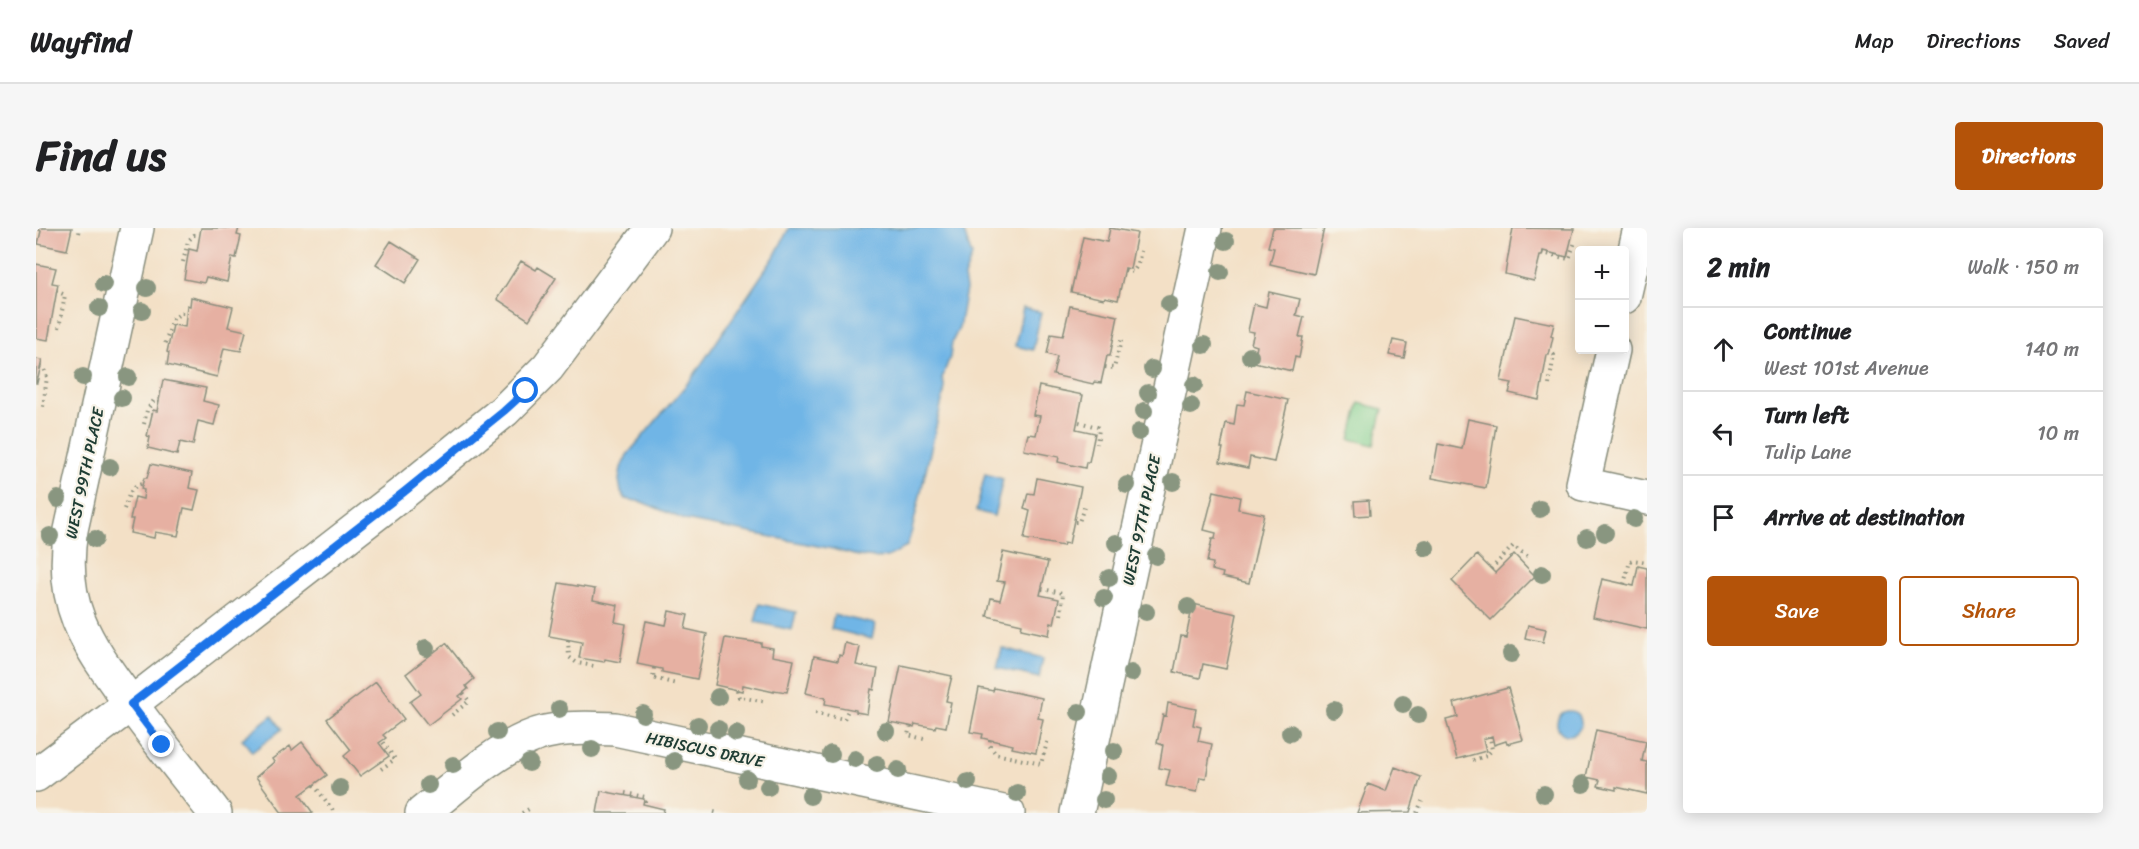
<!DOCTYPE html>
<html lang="en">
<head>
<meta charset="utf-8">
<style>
	:root { --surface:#fff; --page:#f6f6f6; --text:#202124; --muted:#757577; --line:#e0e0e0; --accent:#b45309 }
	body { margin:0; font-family:Sriracha,sans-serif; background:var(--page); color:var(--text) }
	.controls { position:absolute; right:18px; top:18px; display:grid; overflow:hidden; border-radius:6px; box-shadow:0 3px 15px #0003 }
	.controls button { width:54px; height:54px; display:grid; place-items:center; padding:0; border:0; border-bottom:2px solid var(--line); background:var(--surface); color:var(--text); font:30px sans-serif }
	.stop { position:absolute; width:18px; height:18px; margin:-14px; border:4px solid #1a73e8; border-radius:50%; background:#fff }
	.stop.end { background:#1a73e8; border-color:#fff; box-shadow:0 2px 6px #0008 }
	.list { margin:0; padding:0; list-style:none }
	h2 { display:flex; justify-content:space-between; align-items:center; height:78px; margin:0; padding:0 24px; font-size:26px }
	h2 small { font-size:20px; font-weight:400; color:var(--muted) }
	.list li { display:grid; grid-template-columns:39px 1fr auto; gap:18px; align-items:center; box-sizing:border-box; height:84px; padding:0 24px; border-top:2px solid var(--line) }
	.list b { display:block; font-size:22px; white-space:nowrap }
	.list p { margin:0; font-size:20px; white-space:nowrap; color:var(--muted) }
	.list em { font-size:20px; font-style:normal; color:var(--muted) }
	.actions { display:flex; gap:12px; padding:18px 24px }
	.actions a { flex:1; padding:14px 0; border:2px solid var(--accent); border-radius:6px; text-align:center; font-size:21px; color:var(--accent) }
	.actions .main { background:var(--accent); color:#fff }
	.icon { flex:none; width:33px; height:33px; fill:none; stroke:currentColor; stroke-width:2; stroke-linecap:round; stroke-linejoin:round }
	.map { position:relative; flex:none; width:1611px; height:585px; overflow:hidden; border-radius:6px }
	header { display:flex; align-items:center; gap:36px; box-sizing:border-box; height:84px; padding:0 30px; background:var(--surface); border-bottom:2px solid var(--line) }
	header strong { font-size:28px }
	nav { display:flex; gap:33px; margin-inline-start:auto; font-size:21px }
	.intro { display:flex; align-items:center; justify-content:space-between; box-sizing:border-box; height:144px; padding:0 36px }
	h1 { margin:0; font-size:42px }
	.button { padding:15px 27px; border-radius:6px; background:var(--accent); color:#fff; font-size:21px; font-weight:700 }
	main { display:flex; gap:36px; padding:0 36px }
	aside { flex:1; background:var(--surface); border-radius:6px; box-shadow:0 3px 15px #0003 }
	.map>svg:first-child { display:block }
	.green { fill:#83d08f; stroke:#518662; stroke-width:1.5 }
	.water { fill:#6fb5e6; stroke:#47798d; stroke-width:1.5 }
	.building { fill:#e6b0a2 }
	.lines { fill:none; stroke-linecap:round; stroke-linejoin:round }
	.minor-casing { stroke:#898e7d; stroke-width:36 }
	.path { stroke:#898e7d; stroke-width:4; stroke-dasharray:1.5 4.5; stroke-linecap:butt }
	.minor { stroke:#fff; stroke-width:33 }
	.tree { fill:#899680 }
	.route { stroke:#1a73e8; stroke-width:8 }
	.labels { text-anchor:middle; stroke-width:4.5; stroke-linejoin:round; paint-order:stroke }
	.street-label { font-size:16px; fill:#1f3d34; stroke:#f7f3e8 }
</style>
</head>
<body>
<header>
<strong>Wayfind</strong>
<nav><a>Map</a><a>Directions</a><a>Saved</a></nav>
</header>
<div class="intro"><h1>Find us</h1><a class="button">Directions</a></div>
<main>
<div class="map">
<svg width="1611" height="585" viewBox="0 0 1611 585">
	<rect width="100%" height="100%" fill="#f7f3e8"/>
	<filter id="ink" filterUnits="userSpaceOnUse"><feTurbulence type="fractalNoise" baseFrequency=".0167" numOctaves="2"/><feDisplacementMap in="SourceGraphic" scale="12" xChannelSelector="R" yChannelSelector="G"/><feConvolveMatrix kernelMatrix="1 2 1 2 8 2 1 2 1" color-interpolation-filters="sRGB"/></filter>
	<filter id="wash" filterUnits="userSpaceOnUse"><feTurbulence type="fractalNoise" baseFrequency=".008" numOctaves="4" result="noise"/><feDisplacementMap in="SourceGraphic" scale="24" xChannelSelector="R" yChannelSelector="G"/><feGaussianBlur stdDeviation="1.35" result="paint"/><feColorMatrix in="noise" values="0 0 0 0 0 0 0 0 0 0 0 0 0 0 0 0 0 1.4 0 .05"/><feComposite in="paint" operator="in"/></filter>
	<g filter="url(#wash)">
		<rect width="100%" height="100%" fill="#f3e0c6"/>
		<path class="green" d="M1323,175L1347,181L1338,217L1314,211Z"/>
		<path class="water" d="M753,0H922L928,4L936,28L928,49L930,61L923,100L916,114L914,129L906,150L909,160L876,302L871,318C864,321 857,328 850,329C833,332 813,326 797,321L649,292L606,274L590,271L585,264L583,252L585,240L591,227L656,150L738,29Z
			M987,80L1005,84L997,122L979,118Z
			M949,246L967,251L958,288L940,283Z
			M723,376L760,384L756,402L719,394Z
			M798,387L839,396L836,411L795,401Z
			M966,420L1007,430L1003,450L961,440Z
			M1521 495a12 12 0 1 1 24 0a12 12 0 1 1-24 0Z
			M236,487L246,501L216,524L206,511Z"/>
		<g id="blocks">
			<path class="building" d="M0,0H36L31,22L2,16L5,3Z
				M165,0H203L201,7L205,8L200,30L196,29L191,54L170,49L168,55L148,51L153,21L161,23Z
				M1074,0L1101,5L1094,41L1089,40L1082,72L1069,69L1068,71L1035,64L1047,9L1071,14Z
				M1237,0H1288L1278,46L1234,36L1238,20L1232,19Z
				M1477,0L1538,1L1531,29L1507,23L1506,28H1504L1498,53L1469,46Z
				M355,13L384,31L369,55L340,36Z
				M485,33L500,42L502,39L520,50L493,92L461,71Z
				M0,36L20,40L16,55L22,56L12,112L0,110Z
				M1233,64L1264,71L1260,87L1268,89L1263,109H1267L1263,130L1259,129L1256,143L1218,134L1221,118L1215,116L1218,104L1212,103L1218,76L1230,79Z
				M155,69L197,79L192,99L210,103L205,123L188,120L181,149L131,137L133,125L131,124L137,97L149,99L151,77L154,78Z
				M1034,78L1082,88L1074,128H1071L1065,155L1058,154L1057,156L1017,147L1021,129L1011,126L1015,106L1027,108Z
				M1479,88L1518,96L1515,108L1517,109L1513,127H1511L1503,172L1473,165L1476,155L1465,153Z
				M1357,112L1371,115L1368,130L1353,127Z
				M0,131L6,132L1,155H0Z
				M127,152L170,160L167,173L183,177L178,197L162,193L157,217L144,214L141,227L112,220L114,209L111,208L117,182L121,183Z
				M1003,158L1047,167L1040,201L1059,205L1053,234H1050L1049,240L1022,234L1023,229L988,222L992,206L1000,207L1004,188L997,187Z
				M1211,163L1252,172L1238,234L1214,229L1212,240L1184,234L1187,220H1185L1190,195L1198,197L1201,176L1208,177Z
				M1432,191L1460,197L1450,260L1396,250L1402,216L1426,221Z
				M115,236L156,245L153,260L163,262L158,282L148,280L142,308L119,304L118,310L94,305L97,291H94L99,269L107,271L108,262L105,261L108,250H111Z
				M1001,250L1045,259L1033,316L1028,315L1027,318L988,311L994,283L988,281L992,265L998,266Z
				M1178,263L1204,269L1202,281L1228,286L1213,355L1186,349L1187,345L1176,342L1177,335L1171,334L1176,311H1179L1180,305L1168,302Z
				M1333,272L1334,287L1319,288L1318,273Z
				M967,324L1012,334L1004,367L1023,371L1018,396L1015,395L1013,407L985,401L986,396L951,388L955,370L964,372L969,354L961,353Z
				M1478,326L1499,348L1455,392L1416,353L1441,327L1459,345Z
				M1602,338L1611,340V401L1557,389L1566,351L1598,358Z
				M523,355L559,361L557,372L582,377L579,394L590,396L584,434L569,431L568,434L543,430L546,414L513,408Z
				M1157,376L1201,386L1190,441L1167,436L1164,450L1138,444L1145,408L1150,409Z
				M633,383L652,387L649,401L671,406L661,451L626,444V441L601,436L610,393L630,397Z
				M1492,397L1510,401L1507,414L1489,410Z
				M689,410L725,415V418L737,420L736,428L758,432L751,464L738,462V464L707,457L706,463L679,457Z
				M410,415L438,451L430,458L432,461L423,468L426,471L392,497L374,474L385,466L370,446Z
				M809,415L824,419L820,437L842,441L838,462L835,461L831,486L820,484V482L789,476L790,470L770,465L778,428L802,433L803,427L806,428Z
				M865,437L916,448L910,473L915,474L910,499L900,497L899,500L879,496L878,499L853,494Z
				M340,454L368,491L347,507L350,510L343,515L353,528L324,548L308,528L315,522L291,491Z
				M943,460L957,463L958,460L1006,470L1002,490L1007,491L1000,525L976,520L977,517L946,510L947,506L934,504Z
				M1472,460L1487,512L1471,516L1470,513L1458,517L1456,508L1447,511L1450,523L1421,531L1410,492L1422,489L1418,475Z
				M1132,475L1160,481L1157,497L1165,499L1162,513L1176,516L1170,550L1164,549L1161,564L1130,558L1134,542L1123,540L1127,517L1121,515L1127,487L1130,488Z
				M1560,502L1610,513L1606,533L1611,534V566L1580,559V562L1562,558L1564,552L1550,549Z
				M266,514L291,547L264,567L277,585H246L220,549L238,534L236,531L254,518L256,522Z
				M1359,539L1385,549L1374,584L1321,585L1332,556L1350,563Z
				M565,563L608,571L607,576L628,581L627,585H561Z"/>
		</g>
	</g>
	<g filter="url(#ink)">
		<use href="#blocks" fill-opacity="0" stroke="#898e7d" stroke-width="1.5"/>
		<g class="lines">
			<g class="minor-casing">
				<path id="minor" d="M101,0L35,302C22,382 54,419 98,480C124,516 152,550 179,585
					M1588,69L1604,0
					M1577,122L1547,256L1611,270
					M0,547L95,476L368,264L468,183L512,139L616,0
					M386,585C420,559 453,527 492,510C518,498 551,500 579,501L972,585
					M1041,585L1169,0"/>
			</g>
			<path class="path" d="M43,5L44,0
				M1506,25L1533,31L1539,14
				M147,34L152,13L158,7H164
				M1089,42L1097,44L1102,36L1105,23
				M20,63L29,67L23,100
				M129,115L137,91L145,85H150
				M4,139L8,140L11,149L7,179
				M1069,139L1078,140L1086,109
				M1513,157L1518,127L1514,124
				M1043,194L1061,199L1063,201L1061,216
				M108,196L111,182L118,172H123
				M88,281C92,270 94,258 106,256
				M1039,294H1043L1049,276
				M1455,341L1477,318L1494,330
				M1588,356L1594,333L1597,332L1611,334
				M1006,361L1027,365L1025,388
				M532,412L533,429L541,435L558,438
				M618,440L617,450L641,456
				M701,462L703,469L731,474
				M779,485L808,491L813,480
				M416,487L433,473L427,465
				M874,498L872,507L892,512
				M954,512L953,517L960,526L1005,536L1012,511
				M1437,532L1450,528L1456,522L1454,509
				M345,541L359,531L346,513
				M278,557L299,585
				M589,565L609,569V576
				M678,584L682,585
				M486,585L493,581L496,582
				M1381,585L1386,573"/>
			<use href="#minor" class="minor"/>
		</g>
		<g class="tree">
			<circle cx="1190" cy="13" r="9"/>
			<circle cx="1184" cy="44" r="9"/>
			<circle cx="68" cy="56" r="9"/>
			<circle cx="111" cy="60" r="9"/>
			<circle cx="1133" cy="76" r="9"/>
			<circle cx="63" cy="80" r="9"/>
			<circle cx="106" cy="83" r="9"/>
			<circle cx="1168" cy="117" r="9"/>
			<circle cx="1214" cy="128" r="9"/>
			<circle cx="1116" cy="141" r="9"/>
			<circle cx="47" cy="149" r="9"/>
			<circle cx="92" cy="149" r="9"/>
			<circle cx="1158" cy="157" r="9"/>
			<circle cx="1112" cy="165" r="9"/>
			<circle cx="86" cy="170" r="9"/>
			<circle cx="1155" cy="178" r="9"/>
			<circle cx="1108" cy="183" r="9"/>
			<circle cx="1103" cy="204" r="9"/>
			<circle cx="74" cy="239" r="9"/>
			<circle cx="1137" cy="254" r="9"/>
			<circle cx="1091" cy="257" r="9"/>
			<circle cx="22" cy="271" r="9"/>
			<circle cx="1504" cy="281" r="9"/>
			<circle cx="1598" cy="291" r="9"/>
			<circle cx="1569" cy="305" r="9"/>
			<circle cx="14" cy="308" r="9"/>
			<circle cx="1551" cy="310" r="9"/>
			<circle cx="59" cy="311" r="9"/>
			<circle cx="1080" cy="315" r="9"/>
			<circle cx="1390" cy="320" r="9"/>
			<circle cx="1120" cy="328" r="9"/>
			<circle cx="1506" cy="346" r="9"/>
			<circle cx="1073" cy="350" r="9"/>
			<circle cx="1068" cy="370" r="9"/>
			<circle cx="1152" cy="379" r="9"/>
			<circle cx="1110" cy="384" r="9"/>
			<circle cx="390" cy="420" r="9"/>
			<circle cx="1475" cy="426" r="9"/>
			<circle cx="1095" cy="445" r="9"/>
			<circle cx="682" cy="469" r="9"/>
			<circle cx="1367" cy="476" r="9"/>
			<circle cx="523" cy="481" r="9"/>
			<circle cx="1298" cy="482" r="9"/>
			<circle cx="1043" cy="484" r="9"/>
			<circle cx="607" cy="486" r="9"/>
			<circle cx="1382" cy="487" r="9"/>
			<circle cx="662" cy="497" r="9"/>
			<circle cx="682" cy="501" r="9"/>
			<circle cx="850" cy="503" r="9"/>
			<circle cx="461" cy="504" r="9"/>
			<circle cx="700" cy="505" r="9"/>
			<circle cx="1254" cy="505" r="9"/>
			<circle cx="556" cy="521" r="9"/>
			<circle cx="1078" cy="523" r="9"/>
			<circle cx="795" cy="526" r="9"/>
			<circle cx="819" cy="531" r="9"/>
			<circle cx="638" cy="533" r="9"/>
			<circle cx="493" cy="535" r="9"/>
			<circle cx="841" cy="536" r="9"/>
			<circle cx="417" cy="537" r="9"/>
			<circle cx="862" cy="542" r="9"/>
			<circle cx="1072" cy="548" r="9"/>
			<circle cx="711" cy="551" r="9"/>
			<circle cx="932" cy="554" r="9"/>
			<circle cx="1547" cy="556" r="9"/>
			<circle cx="392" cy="557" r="9"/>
			<circle cx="732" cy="559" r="9"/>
			<circle cx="304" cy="560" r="9"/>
			<circle cx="981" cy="565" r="9"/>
			<circle cx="1508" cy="566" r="9"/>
			<circle cx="774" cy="568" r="9"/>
			<circle cx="1068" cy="572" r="9"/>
		</g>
	</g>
	<g class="lines" filter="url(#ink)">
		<path class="route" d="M126,517L95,476L368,264L468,183L490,163"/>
	</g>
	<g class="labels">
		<g class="street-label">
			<text transform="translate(48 245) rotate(-78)" y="6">WEST 99TH PLACE</text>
			<text transform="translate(1105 292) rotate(-78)" y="6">WEST 97TH PLACE</text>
			<text transform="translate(669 521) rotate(12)" y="6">HIBISCUS DRIVE</text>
		</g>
	</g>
</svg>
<div class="controls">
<button>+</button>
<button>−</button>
</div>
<div class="stop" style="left:490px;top:163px"></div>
<div class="stop end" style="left:126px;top:517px"></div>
</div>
<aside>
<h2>2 min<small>Walk · 150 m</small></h2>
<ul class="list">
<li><svg class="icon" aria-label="ahead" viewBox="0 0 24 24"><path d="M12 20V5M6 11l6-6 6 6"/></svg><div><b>Continue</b><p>West 101st Avenue</p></div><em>140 m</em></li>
<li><svg class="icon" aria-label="left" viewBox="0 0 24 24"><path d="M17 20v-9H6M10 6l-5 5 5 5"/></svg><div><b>Turn left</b><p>Tulip Lane</p></div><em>10 m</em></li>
<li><svg class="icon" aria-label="arrive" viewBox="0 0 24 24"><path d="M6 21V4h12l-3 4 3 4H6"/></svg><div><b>Arrive at destination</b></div></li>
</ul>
<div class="actions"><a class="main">Save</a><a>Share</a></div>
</aside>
</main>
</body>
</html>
